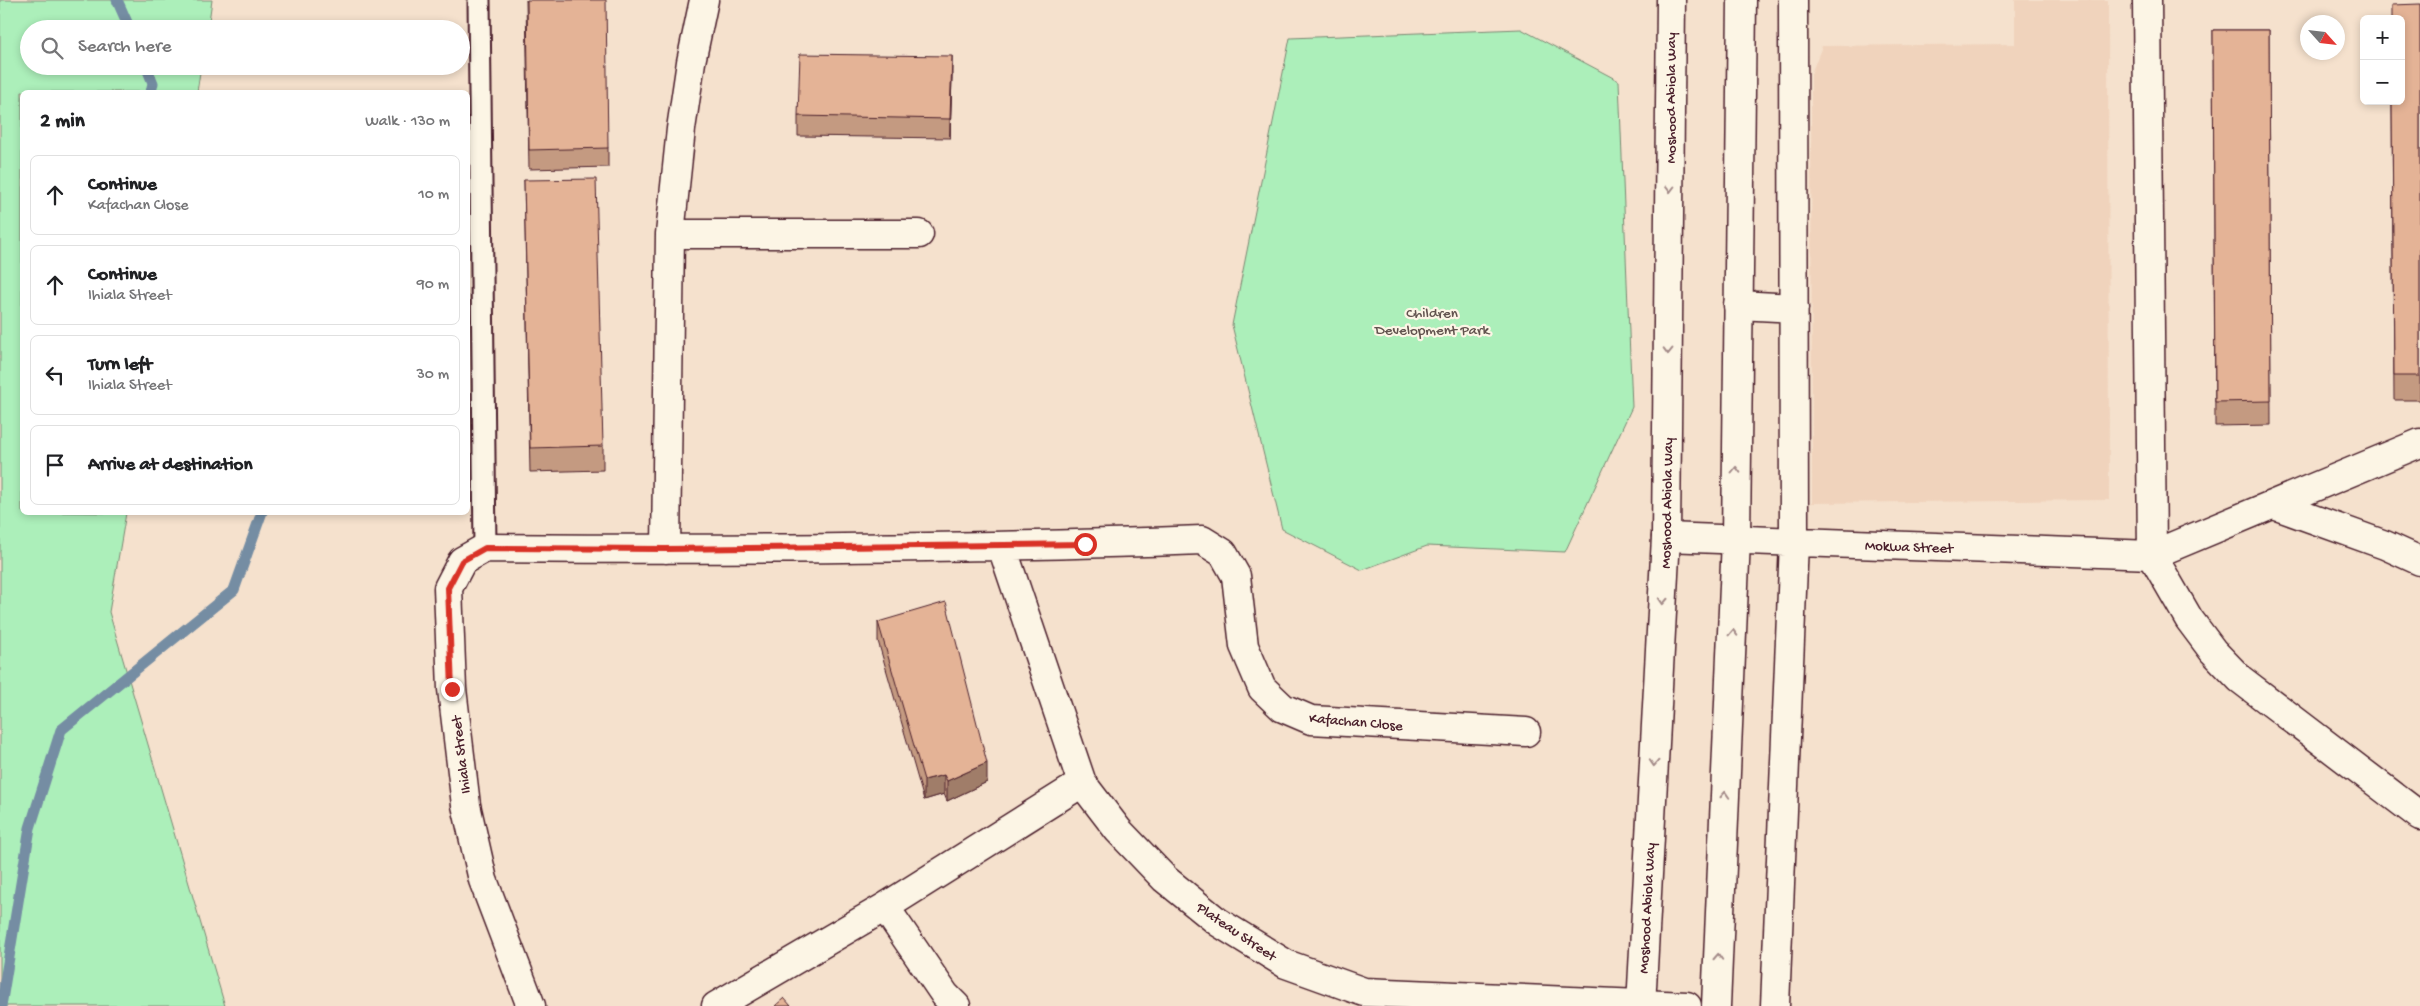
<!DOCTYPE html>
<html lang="en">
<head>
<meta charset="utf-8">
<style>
	:root { --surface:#fff; --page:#f6f6f6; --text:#202124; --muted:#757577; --line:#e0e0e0 }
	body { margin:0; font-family:"Gochi Hand",sans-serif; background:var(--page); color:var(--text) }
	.controls { position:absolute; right:15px; top:15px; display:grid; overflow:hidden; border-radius:8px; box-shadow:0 2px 8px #0003 }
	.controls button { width:45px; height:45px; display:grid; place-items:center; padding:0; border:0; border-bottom:1px solid var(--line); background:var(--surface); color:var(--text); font:25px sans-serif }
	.compass { position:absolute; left:2300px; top:15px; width:45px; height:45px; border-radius:50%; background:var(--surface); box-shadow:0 2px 8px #0003; rotate:117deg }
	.stop { position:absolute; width:15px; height:15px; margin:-11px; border:4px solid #d93025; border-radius:50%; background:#fff }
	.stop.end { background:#d93025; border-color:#fff; box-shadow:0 1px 5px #0008 }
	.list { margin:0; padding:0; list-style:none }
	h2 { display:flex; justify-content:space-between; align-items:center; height:65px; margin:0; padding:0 20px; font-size:21px }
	h2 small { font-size:16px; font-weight:400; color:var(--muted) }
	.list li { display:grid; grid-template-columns:32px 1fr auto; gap:15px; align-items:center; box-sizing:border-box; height:80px; margin:0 10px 10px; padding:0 10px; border:1px solid var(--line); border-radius:8px }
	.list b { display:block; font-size:19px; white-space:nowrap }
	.list p { margin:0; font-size:16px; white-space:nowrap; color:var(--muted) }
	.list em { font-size:16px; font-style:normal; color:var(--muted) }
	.icon { flex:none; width:28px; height:28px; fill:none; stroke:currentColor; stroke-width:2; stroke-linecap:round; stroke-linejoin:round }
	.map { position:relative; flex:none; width:2420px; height:1006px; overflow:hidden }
	.search { position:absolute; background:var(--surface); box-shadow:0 2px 8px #0003; left:20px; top:20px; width:450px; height:55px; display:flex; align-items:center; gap:12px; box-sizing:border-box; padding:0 18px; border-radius:28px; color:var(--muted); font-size:19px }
	.panel { position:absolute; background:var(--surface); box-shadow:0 2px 8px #0003; left:20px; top:90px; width:450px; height:425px; border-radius:8px }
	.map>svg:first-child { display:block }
	.built { fill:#f0d3bc }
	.green { fill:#acefba; stroke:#7b8772 }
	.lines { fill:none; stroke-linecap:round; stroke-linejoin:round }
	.stream { stroke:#758da3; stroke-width:11 }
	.lane-casing { stroke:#4a1f2b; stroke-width:25 }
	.street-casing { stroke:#4a1f2b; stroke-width:31 }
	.secondary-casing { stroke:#4a1f2b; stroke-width:31 }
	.lane { stroke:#fcf5e5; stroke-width:21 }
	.street { stroke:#fcf5e5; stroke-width:28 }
	.secondary { stroke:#fcf5e5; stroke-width:28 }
	.wall { fill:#c49a81; stroke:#4a1f2b }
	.shaded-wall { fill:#a07d69; stroke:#4a1f2b }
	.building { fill:#e4b396; stroke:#4a1f2b }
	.oneway { stroke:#a38a88 }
	.route { stroke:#d93025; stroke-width:6 }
	.labels { text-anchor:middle; stroke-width:4.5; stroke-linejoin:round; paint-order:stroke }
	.street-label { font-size:15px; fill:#4a1f2b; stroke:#fcf5e5 }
	.park-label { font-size:15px; fill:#62534f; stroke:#fcf5e5 }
</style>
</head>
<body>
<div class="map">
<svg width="2420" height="1006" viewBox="0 0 2420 1006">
	<rect width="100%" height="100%" fill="#f5e1cd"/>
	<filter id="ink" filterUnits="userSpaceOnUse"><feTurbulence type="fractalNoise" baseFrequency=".02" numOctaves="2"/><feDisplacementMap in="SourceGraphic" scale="10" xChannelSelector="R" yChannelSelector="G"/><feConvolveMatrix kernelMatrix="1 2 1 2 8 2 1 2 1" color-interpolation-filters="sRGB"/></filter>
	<g filter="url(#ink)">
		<path class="built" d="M2015,0H2108L2109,500L1812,503L1811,74L1822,46L2015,44Z"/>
		<path class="green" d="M0,0H212L208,29H29V66H201L197,92H22V512L126,513L109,612L225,1006H0Z
			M1521,29L1619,81L1632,407L1565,552L1427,546L1362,570L1282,529L1232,325L1290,38Z"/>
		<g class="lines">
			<path class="stream" d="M117,0L130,29
				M146,66L153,83L151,92
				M1,1006L30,828L61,730L234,590L262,512"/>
			<g class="lane-casing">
				<path id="lane" d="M479,0L485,548"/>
			</g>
			<g class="street-casing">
				<path id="street" d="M2147,0L2152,555L2189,619L2213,651L2240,679L2420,816
					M670,234H919
					M1738,305L1794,308
					M2274,505L2385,545L2420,561
					M1666,537L2152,555L2420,443
					M1002,547L1082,783L1118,830L1165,879L1218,922L1286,964L1364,992L1687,1006
					M666,549L670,234L681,129L691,62L704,0
					M885,907L945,995L956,1006
					M531,1006L483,880L466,805L452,689L448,588L462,561L485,548C724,550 963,549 1202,540L1223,553L1236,576L1244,646L1262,688L1283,708L1311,720L1526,732
					M716,1006L885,907L1082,783
					M1775,1006L1794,542L1793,0"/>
			</g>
			<g class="secondary-casing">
				<path id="secondary" d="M1641,1006L1666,537L1671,0
					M1716,1006L1736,539L1742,0"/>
			</g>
			<use href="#lane" class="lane"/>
			<use href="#street" class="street"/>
			<use href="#secondary" class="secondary"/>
		</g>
		<path class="wall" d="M526,0L608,148V167L529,169Z
			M2420,4V400H2394L2392,101Z
			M2213,30H2269L2271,425L2215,426Z
			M952,76L950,138L798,136V116Z
			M524,180L603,446V470L530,472Z
			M878,622L987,782L947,801L944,794L924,800L878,641Z"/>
		<path class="shaded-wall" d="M952,56V76L950,138V119Z
			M987,763V782L947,801V781Z
			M944,775V794L924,800V780Z"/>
		<path class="building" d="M527,0H606L608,148L529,150Z
			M2420,4V376H2394L2392,101H2401V19H2392V5Z
			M2213,30H2269L2271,401L2215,402Z
			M800,54L952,56L950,119L798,116Z
			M596,179L603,446L530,448L524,180Z
			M946,602L987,763L947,781L944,775L924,780L878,622Z
			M784,998L791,1006H775Z"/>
		<defs><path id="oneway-chevron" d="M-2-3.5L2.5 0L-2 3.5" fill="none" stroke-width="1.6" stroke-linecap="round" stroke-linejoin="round" transform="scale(1.25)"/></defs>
		<g class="oneway">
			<use href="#oneway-chevron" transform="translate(1670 189) rotate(90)"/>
			<use href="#oneway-chevron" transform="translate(1668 351) rotate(91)"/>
			<use href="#oneway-chevron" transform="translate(1736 470) rotate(-89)"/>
			<use href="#oneway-chevron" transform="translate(1663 601) rotate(93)"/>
			<use href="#oneway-chevron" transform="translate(1733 633) rotate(-88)"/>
			<use href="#oneway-chevron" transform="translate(1654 763) rotate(93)"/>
			<use href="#oneway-chevron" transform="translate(1725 795) rotate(-87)"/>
			<use href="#oneway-chevron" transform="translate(1718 957) rotate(-87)"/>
		</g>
	</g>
	<g class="lines" filter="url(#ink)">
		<path class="route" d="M452,689L448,588L462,561L485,548L666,549L1085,544"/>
	</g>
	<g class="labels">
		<g class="street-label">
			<text transform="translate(1670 98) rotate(-90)" y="5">Moshood Abiola Way</text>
			<text transform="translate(1666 503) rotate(-89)" y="5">Moshood Abiola Way</text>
			<text transform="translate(1909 546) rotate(2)" y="5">Mokwa Street</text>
			<text transform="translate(1356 721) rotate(5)" y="5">Kafachan Close</text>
			<text transform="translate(460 755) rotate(-97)" y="5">Ihiala Street</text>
			<text transform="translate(1646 908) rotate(-87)" y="5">Moshood Abiola Way</text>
			<text transform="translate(1237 931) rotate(34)" y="5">Plateau Street</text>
		</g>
		<g class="park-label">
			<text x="1432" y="317">Children<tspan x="1432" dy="17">Development Park</tspan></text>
		</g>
	</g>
</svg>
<div class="controls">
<button>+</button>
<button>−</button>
</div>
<svg class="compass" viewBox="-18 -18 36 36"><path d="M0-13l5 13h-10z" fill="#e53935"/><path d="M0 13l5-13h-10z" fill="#757577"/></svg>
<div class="stop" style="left:1085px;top:544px"></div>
<div class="stop end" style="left:452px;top:689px"></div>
<div class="search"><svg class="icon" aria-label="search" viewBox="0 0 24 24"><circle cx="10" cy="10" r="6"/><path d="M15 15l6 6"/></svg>Search here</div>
<section class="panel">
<h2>2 min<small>Walk · 130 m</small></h2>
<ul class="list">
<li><svg class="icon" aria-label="ahead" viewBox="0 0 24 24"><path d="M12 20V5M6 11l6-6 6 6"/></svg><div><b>Continue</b><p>Kafachan Close</p></div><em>10 m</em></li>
<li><svg class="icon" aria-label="ahead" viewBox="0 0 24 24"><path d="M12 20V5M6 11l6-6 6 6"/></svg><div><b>Continue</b><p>Ihiala Street</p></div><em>90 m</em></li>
<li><svg class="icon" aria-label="left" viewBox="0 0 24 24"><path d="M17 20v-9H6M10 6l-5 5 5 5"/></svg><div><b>Turn left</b><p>Ihiala Street</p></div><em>30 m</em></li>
<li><svg class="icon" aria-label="arrive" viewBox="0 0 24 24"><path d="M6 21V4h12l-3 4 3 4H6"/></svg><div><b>Arrive at destination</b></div></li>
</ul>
</section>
</div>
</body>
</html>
